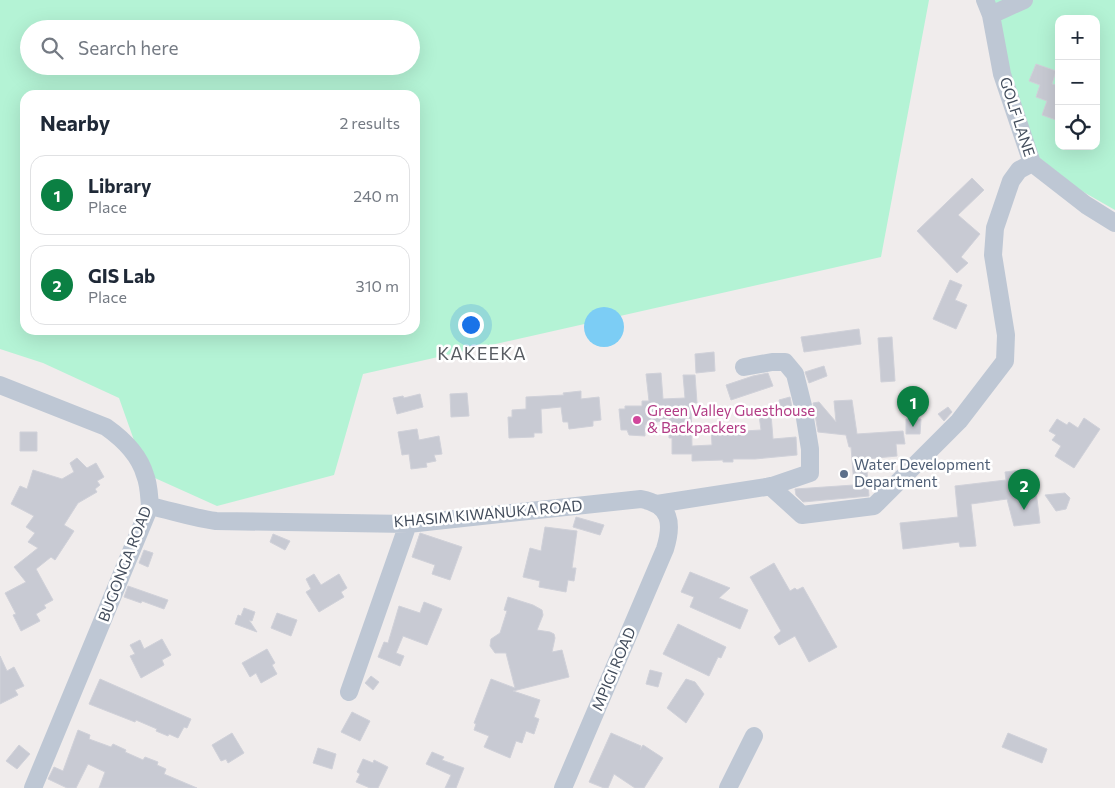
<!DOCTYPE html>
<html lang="en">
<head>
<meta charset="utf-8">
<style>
	:root { --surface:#fff; --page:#f6f6f7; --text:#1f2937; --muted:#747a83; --line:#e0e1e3; --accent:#0b8043 }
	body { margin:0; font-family:Commissioner,sans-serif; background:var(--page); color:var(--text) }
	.controls { position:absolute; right:15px; top:15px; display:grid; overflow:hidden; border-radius:10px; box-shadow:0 5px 20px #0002 }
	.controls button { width:45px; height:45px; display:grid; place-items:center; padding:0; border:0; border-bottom:1px solid var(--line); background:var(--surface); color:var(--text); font:25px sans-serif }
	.you { position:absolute; left:470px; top:324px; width:18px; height:18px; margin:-12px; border:4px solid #fff; border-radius:50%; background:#1a73e8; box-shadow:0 0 0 8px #1a73e833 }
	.badge { display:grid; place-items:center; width:32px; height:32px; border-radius:50%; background:var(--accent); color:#fff; font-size:16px; font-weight:700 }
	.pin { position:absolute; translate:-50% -41px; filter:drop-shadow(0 1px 2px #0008) }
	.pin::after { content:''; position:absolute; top:26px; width:18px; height:15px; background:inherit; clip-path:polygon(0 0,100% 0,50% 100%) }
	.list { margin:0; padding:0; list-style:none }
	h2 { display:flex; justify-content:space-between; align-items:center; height:65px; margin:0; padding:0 20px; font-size:21px }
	h2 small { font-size:16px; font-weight:400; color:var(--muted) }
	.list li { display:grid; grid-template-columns:32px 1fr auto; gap:15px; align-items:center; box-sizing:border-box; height:80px; margin:0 10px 10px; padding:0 10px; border:1px solid var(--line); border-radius:15px }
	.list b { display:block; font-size:19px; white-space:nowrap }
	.list p { margin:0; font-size:16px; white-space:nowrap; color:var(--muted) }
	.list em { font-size:16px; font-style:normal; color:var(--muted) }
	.icon { flex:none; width:28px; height:28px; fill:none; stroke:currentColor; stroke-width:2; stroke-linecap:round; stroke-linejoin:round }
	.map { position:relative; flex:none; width:1115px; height:788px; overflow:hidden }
	.search { position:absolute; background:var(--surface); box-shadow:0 5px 20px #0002; left:20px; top:20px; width:400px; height:55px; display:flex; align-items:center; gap:12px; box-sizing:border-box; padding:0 18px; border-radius:28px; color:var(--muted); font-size:19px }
	.panel { position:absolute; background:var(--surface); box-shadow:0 5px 20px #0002; left:20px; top:90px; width:400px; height:245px; border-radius:15px }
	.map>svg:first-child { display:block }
	.green { fill:#b4f3d5; fill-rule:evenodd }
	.water { fill:#7ccdf5 }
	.building { fill:#c8cad3; stroke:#d0d1d9 }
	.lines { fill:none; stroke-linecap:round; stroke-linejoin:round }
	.minor { stroke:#bec7d4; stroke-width:18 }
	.hotel-dot { fill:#d1479c; stroke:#fff; stroke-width:2 }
	.service-dot { fill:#5c6f8a; stroke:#fff; stroke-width:2 }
	.labels { text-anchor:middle; stroke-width:5; stroke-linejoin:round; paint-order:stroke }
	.street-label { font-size:15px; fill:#434d5c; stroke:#fff }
	.hotel-label { font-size:15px; fill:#b23c85; stroke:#fff; text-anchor:start }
	.service-label { font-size:15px; fill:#4e5e75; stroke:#fff; text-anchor:start }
	.quarter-label { font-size:18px; letter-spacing:1px; fill:#585c62; stroke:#fff }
</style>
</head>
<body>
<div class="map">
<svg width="1115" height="788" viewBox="0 0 1115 788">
	<rect width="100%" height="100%" fill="#f0ecec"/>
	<path class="green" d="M0,0H929L881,257L363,374L334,475L217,506L146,474L119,398L43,363L0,349ZM29,29H411V66H29ZM25,95H415V330H25Z
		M988,0H1115V210L1080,190L1032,152ZM1059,19H1096V146H1059Z"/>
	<path class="water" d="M584 327a20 20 0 1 1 40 0a20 20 0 1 1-40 0Z"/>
	<path class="building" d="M1036,64L1056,71L1052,84L1059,86V121L1042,115L1047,101L1036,97L1040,85L1029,81Z
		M972,178L984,190L958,215L980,234L961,257L968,263L957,273L917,231Z
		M950,280L962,285L955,300L967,305L956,329L933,319Z
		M859,329L861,344L804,352L801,337Z
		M892,337L895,381L881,382L878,338Z
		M714,352L715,371L696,373L695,354Z
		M824,366L827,376L809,383L805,372Z
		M661,373L663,399L685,398L683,375H695L697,403H691L692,446L712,445L711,428H727V432L761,430L759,415L771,414L773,439L796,437L797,455L755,459H733V462H723V460L692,461V454H672V438H669V419L645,425V436L629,435L627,430H621L619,409H625V406H642V401H649L646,374Z
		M768,373L773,386L731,400L726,385L753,376Z
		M581,391V399L599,397L601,420L593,421V426L569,429L568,422H563L561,407L541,409L542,433H534V437L509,438L508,417H512V410L526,409V397L564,395L563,393Z
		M467,393L469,416L451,417L450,394Z
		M420,394L423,407L397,414L393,398L403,396L404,398Z
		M790,397L793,413L783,415L779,400Z
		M852,400L857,434L903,431L905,444H896L897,456L866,459L869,496L803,502L796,495L795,489L854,485L851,447H849L846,435L818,432L813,403L819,402L836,422L834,401Z
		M948,407L952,412L944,421L938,414Z
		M1084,418L1100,429L1074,468L1055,456L1061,446L1052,440L1056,435L1049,431L1057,419L1067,425L1069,422L1078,428Z
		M906,419H921L920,434H906Z
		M417,429L419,440L439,436L442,454L434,455L436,461L426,463L427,467L411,469L409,454L402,455L398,432Z
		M20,432H37V451H20Z
		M77,458L87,468L96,463L104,477L97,481L100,485L95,489L97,492L78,503L64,525L74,531L55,560L51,557L36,569L53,600L44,605L46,608L36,614L40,621L21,631L13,615L16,614L5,593L26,582L14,567L38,548L28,542L35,533L26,527L34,516L11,504L20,486L27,489L33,470L62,479L74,472L70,463Z
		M1030,469L1036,491L1040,523L1014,526L1007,499L971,504L976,546L960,547L959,542L903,549L900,523L958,517L955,486L1006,480L1005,472Z
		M1065,493L1070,498L1066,509L1056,511L1045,495Z
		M576,517L604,525L600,535L573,527Z
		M545,527L577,531L572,568H576L574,581L568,580L566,592L539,587L540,581L523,577L530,548L541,551Z
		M420,533L462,547L450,580L432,574L435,565L412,557Z
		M273,534L290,541L285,550L270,542Z
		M144,550L153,553L148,567L139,563Z
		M774,563L790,591L795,588L797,590L803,587L837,647L809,662L795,636L779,645L774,637L781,631L750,577Z
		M690,572L730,588L719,598L748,610L740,629L690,607L694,597L681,592Z
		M314,574L321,585L339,574L347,588L341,592L344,597L319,612L306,592L311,589L306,579Z
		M128,586L168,600L164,609L142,601L141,603L124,597Z
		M508,597L533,605L542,610L543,615L537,630L550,632L554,634L555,638L552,652L562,650L569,677L513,691L540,700L534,717L539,719L534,734L526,731L522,743L516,741L510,758L484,747L489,736L474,730L476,724L474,723L491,679L515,688L506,653H495L490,646L491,639L500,633L507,611L504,610Z
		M424,602L442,609L427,645L403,636L396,653L404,656L400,666L378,657L384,642L388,643L399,606L420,613Z
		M244,608L255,612L252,621L249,620L257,632L235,624L238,615L241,616Z
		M277,613L297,620L291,636L271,628Z
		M678,624L726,647L721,658L718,657L709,676L663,654Z
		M162,639L171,655L162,660L164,665L141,678L130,656L135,654L130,645L140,640L144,649Z
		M267,649L275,663L272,665L277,674L261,683L256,673L250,677L242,663Z
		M0,656L7,671L14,667L24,686L15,690L18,695L0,704Z
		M650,670L662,673L658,687L646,684Z
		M371,676L379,682L373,690L365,683Z
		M100,679L191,719L187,728L184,727L178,738L169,734L168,736L156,731L157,729L136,720L135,722L89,704Z
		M686,679L695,682L704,694L686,723L667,708Z
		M352,712L370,721L360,741L341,732Z
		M78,730L90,735L89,739L111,747L113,744L126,750L125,752L143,760L145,757L158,762L157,765L166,769L164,774L197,788H99L105,772L88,764L76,788H67L48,779L54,767L63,771Z
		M232,733L244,753L228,763L226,759L221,761L212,745Z
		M611,733L641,746L640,750L643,745L663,758L644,788H635L614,774L608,788H604L589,782Z
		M1008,733L1047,749L1042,763L1002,747Z
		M19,745L30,754L17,769L6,761Z
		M318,748L336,754L332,769L313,763Z
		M432,752L444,757L442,760L464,768L456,788H445L451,775L426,764Z
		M363,759L373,763L374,760L388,767L378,788H370L356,782L360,774L357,772Z"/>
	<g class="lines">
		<path class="minor" d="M985,0L991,15L1002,74L1032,163L1086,205L1115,223
			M991,15L1024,0
			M0,385L106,427C123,439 139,454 145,475C149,484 149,496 150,506L33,788
			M770,486L802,515L874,506L959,421L1005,361L1006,335L993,255L995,228L1011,181L1019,170L1032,163
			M657,504L772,486L810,473V449L803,406L795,374L785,362H772L744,367
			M150,506C173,511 193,518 216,521L408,524L641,499C671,505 673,523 665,549L563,788
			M349,692L408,524
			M728,788L754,736"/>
	</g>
	<circle class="hotel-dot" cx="637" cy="420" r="5"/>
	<circle class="service-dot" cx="844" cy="474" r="5"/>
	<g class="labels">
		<g class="street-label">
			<text transform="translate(1017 117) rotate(72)" y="5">GOLF LANE</text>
			<text transform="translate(488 514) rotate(-5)" y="5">KHASIM KIWANUKA ROAD</text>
			<text transform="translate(125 564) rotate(-69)" y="5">BUGONGA ROAD</text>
			<text transform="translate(614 669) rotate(-67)" y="5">MPIGI ROAD</text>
		</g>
		<g class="hotel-label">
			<text x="647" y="416">Green Valley Guesthouse<tspan x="647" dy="17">&amp; Backpackers</tspan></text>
		</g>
		<g class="service-label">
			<text x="854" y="470">Water Development<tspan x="854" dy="17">Department</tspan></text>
		</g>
		<g class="quarter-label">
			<text x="482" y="360">KAKEEKA</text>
		</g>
	</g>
</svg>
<div class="controls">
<button>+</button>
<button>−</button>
<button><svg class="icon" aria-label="locate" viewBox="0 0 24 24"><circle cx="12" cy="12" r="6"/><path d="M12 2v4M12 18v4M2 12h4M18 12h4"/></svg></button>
</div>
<div class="you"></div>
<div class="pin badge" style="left:913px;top:427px">1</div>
<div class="pin badge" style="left:1024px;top:510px">2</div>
<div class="search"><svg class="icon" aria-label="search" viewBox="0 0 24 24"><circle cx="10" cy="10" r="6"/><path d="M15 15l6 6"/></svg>Search here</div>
<section class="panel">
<h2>Nearby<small>2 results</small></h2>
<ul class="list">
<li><span class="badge">1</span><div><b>Library</b><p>Place</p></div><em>240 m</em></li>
<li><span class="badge">2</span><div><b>GIS Lab</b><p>Place</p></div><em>310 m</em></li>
</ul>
</section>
</div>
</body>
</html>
